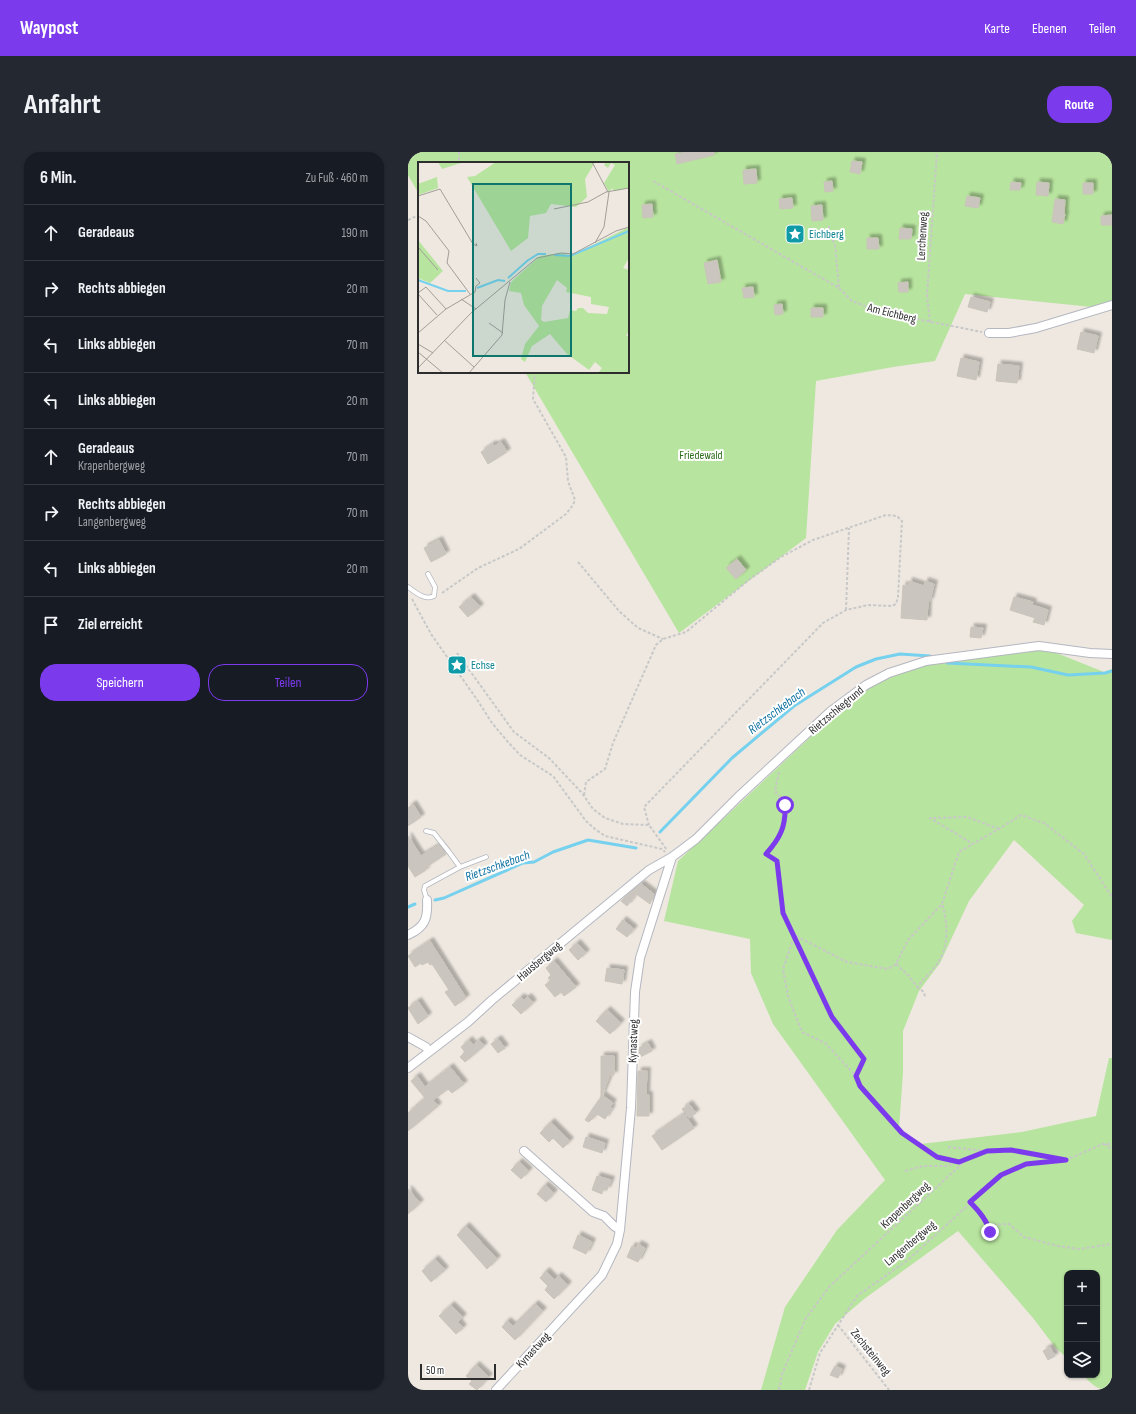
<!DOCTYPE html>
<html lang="de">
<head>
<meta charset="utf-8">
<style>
	:root { --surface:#171b24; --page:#242831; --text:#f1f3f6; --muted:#9ea1a6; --line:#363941; --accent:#7c3aed }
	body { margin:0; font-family:"Sofia Sans Condensed",sans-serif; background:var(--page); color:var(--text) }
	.controls { position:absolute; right:12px; bottom:12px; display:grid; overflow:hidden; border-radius:8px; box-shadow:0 1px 3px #0004 }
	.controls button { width:36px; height:36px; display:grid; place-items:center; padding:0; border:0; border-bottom:1px solid var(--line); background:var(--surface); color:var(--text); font:20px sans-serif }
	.scale { position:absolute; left:12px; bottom:10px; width:76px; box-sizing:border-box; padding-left:4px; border:2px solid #2d2d2d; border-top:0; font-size:11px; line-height:14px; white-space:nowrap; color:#2d2d2d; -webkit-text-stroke:3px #fff; paint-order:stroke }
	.stop { position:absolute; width:12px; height:12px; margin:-9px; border:3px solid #7c3aed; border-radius:50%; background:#fff }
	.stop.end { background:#7c3aed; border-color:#fff; box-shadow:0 1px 4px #0008 }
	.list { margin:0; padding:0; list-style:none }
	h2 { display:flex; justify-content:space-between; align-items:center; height:52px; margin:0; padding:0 16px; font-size:17px }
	h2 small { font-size:13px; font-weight:400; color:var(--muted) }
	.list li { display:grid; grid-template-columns:26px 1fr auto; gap:12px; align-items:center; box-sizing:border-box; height:56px; padding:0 16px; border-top:1px solid var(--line) }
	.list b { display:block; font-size:15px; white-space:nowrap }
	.list p { margin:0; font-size:13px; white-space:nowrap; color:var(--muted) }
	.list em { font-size:13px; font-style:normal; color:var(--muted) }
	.actions { display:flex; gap:8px; padding:12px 16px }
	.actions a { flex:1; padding:9px 0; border:1px solid var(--accent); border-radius:16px; text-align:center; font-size:14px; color:var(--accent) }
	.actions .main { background:var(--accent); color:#fff }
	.icon { flex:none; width:22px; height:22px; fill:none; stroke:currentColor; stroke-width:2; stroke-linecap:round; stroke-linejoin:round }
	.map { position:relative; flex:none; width:704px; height:1238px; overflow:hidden; border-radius:16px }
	header { display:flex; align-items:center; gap:24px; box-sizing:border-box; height:56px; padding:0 20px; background:var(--accent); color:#fff }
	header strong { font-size:19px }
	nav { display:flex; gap:22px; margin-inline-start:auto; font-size:14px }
	.intro { display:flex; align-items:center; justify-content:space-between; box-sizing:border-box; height:96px; padding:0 24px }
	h1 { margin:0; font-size:28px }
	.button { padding:10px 18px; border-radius:16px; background:var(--accent); color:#fff; font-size:14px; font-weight:700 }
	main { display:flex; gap:24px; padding:0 24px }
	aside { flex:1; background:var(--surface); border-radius:16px; box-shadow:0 1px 3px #0004 }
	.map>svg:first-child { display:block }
	.green { fill:#b7e49e }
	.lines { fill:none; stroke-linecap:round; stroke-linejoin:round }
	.stream { stroke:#76d1ee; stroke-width:3 }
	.building { fill:#cac6bf; stroke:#cac4ba; filter:url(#shadow) }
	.lane-casing { stroke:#b4b7c0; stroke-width:5.5 }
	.street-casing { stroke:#b4b7c0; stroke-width:10 }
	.path { stroke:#c8c8c8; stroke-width:2; stroke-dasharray:3 2; stroke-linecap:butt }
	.lane { stroke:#fff; stroke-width:4 }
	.street { stroke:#fff; stroke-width:8 }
	.route { stroke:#7c3aed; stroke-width:5 }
	.labels { text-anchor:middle; stroke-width:4; stroke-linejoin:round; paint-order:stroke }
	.culture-label { font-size:12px; fill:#0d838f; stroke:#fff; text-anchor:start }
	.street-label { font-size:12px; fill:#2d2d2d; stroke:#fff }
	.park-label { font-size:12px; fill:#2e6c1c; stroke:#fff }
	.water-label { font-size:13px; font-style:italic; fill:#0f71a0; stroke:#fff }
	.inset-river { fill:none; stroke:#76d1ee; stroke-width:2 }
	.inset-road { fill:none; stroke:#a19d98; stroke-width:1 }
	.view { fill:#0f766e; fill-opacity:0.15; stroke:#0f766e; stroke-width:2 }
	.inset-edge { fill:none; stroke:#2d2d2d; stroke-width:2 }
</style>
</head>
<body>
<header>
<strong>Waypost</strong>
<nav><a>Karte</a><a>Ebenen</a><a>Teilen</a></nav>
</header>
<div class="intro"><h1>Anfahrt</h1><a class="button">Route</a></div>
<main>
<aside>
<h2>6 Min.<small>Zu Fuß · 460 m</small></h2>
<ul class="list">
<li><svg class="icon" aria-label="ahead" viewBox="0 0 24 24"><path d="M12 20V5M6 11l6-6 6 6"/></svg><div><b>Geradeaus</b></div><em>190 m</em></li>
<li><svg class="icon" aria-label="right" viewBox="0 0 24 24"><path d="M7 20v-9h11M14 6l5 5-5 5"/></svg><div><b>Rechts abbiegen</b></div><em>20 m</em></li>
<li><svg class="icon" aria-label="left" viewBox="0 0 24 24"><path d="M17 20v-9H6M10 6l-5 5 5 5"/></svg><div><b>Links abbiegen</b></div><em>70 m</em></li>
<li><svg class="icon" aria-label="left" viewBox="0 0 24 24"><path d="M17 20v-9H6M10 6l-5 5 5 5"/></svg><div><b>Links abbiegen</b></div><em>20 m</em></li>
<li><svg class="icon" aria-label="ahead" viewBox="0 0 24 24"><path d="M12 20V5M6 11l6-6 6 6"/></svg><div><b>Geradeaus</b><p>Krapenbergweg</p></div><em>70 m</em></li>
<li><svg class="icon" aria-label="right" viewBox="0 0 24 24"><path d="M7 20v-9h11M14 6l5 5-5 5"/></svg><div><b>Rechts abbiegen</b><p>Langenbergweg</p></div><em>70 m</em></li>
<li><svg class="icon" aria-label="left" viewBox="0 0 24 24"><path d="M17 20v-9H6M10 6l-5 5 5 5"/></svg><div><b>Links abbiegen</b></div><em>20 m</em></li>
<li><svg class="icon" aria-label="arrive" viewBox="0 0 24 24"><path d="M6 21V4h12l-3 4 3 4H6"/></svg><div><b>Ziel erreicht</b></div></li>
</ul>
<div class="actions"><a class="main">Speichern</a><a>Teilen</a></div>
</aside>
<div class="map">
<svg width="704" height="1238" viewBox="0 0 704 1238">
	<defs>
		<filter id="shadow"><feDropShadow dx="3.5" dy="-3.5" stdDeviation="1" flood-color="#0004"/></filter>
	</defs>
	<rect width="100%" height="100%" fill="#eee8e0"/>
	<path class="green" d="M0,0H704V157L557,142L527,209L485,215L408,229L398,386L271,481L117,220H220V11H11V42L0,23Z
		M631,494L696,520L704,517V788L668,781L664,769L676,753L606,688L561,749L532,811L511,839L495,879V920L491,977L513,992L614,980L688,964L701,906H704V1238C690,1238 685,1234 675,1223H689V1121H659V1206L647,1195L625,1166L550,1079L456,1147L427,1172L410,1200L397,1238H353L377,1155L429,1078L477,1028L365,872L343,821L342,787L256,769L270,709L458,533L518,509Z"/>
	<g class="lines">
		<path class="stream" d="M539,511L623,515L660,523L697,521L704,519
			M252,680L324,606L386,554L448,515L468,507L492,502L522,504
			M27,748L36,746L115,711L126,710L145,700L180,688L228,696
			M0,755L7,752"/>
	</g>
	<path class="building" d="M279,0H306V3L269,12L267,2Z
		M444,9L454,10L452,22L442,20Z
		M348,17L349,31L336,32L335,18Z
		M424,29L425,39L417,40L416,30Z
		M603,30L613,31L612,38H602Z
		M629,30L641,31L640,44L628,43Z
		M675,31H685V42H675Z
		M559,44L572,46L570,56L557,54Z
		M384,46L385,56L372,57L371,47Z
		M647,47L657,48L656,62H657L655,72L644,70Z
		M244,52L245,65L235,66L234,53Z
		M414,53L415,68L404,69L403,54Z
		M704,63V73H693V64Z
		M492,76L504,77L503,87H491Z
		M459,86H470L471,97H459Z
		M309,108L313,130L300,132L296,111Z
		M500,130V140H491L490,131Z
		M345,135L346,145L336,146L334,136Z
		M563,145L582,150L579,160L560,155Z
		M374,152L375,162L367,163L366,153Z
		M403,156H415V165H403Z
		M673,180L690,184L686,201L669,197Z
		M553,206L571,210L568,228L549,224Z
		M590,212L611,214L609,231L588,229Z
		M93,290L99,300L80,312L73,300L85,292L86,294Z
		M31,388L38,402L23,410L16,396Z
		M329,407L338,418L328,427L318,416Z
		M501,429L516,434L517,429L526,432L522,449H520L519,468L493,466L495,433L500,435Z
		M63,445L72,455L60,465L51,455Z
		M606,445L625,450L624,453L640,458L636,473L625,470L627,466L602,458Z
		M563,475L575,476L573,486L562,485Z
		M5,652L13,665L0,674V656Z
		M0,684L13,704L31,693L38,702L17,716L18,718L7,725L0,714Z
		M233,732L246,742L242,752L224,739Z
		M224,739L228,742L219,754L213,749Z
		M215,768L226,777L219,785L208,777Z
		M22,789L58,846L47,854L37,840L41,838L24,812L22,813L20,810L14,813L13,811L7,815L0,804Z
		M169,791L178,801L170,808L161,798Z
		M146,809L168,835L156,844L153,840L147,845L137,833L143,828L140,826L143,823L138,816Z
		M199,816L216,818L214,832L197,829Z
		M113,845L116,848L120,845L125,851L113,862L104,853Z
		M10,849L20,864L10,872L0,856Z
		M199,858L213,871L202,882L188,869Z
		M90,887L97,896L90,901L83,892Z
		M61,888L65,893L71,888L76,894L57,910L52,905L57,900L53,895Z
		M240,891L244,899L230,906L231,896Z
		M193,904H206V923H202L193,945L194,943L205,951L202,955L204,956L197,967L189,962L181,970L177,968L193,945Z
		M42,915L56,932L44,941L40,937L25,948L30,954L0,979V961L17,946L3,929L9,924L17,935Z
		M230,919H239L238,943H241V964H229Z
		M281,952L288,961L281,966L274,957Z
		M276,962L286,976L254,998L244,984Z
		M143,970L162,989L155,996L145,986L141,990L132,981Z
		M178,985L197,991L194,1001L175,995Z
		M111,1010L121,1019L113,1027L103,1018Z
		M189,1024L203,1028L199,1038L195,1037L194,1042L184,1038Z
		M137,1033L146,1041L138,1050L129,1042Z
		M0,1037L12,1051L0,1062Z
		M58,1074L89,1107L79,1117L49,1083Z
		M170,1083L184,1090L178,1102L165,1096Z
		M230,1092L237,1096L230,1110L219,1105L224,1094L228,1096Z
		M27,1107L37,1118L23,1130L14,1119Z
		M138,1119L147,1128L150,1124L160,1133L146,1147L137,1138L140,1134L132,1126Z
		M127,1152L135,1159L107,1188L94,1175L99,1169L105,1174Z
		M43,1153L55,1165L50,1170L55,1176L48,1182L31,1164Z
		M642,1195L647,1204L640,1208L635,1199Z
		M68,1213L81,1225L69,1238L61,1232L64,1229L58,1224Z
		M427,1214L434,1217L430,1226L422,1223Z"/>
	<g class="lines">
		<g class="lane-casing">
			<path id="lane" d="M0,435C7,440 17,449 26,444L27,435L20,422
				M18,679L26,681L41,700L52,715L17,734L16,738L19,748
				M52,715L78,705"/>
		</g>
		<g class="street-casing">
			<path id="street" d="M581,181H601L628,176L704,153
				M0,783C17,775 20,767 19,748
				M0,885L18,895L21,900
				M0,916L60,870L84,848L241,718L264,705L288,687L330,645L423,559L458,533L481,521L518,509L631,494L682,501L704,502
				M116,999L185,1060L196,1064L206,1074L212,1078
				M88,1238L194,1123L209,1092L212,1078L223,956L227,840L232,806L264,705"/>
		</g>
		<path class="path" d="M51,0V11
			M245,29L431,136L444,149L473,160L574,180
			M0,68L11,63
			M421,74V82L427,92L431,136
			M522,170L519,143L529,0
			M170,410L211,459L230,476L255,487
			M34,441L70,416L111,397L158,362L165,353L167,348L160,329L158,305L125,247L127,220
			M4,447L23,482L70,549L84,571L100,590L112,603L145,624L178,669L187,677L197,684L254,697L257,700
			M438,458L441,376
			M49,501L106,580L141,606L174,641L185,657L197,666L215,672L241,673L259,698
			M371,620L367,639C370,643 376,649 377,654C381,672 368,690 358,702L369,709L375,761L424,865L456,907L448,924L452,935L494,981L529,1005L551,1010
			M176,643L178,630L197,617L205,591L248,493L255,487L278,480L342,427L373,405L405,388L478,363L489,364L494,369L490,445L488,452L484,454L460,453L438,458L415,471L236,655L241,673
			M591,677L559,665L522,666L565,692L591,677L613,663L636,671L676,702L704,745
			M388,784L439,810L480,817L488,812L500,788L534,752L551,700L565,692
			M386,785L375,817L380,844L394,880L417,891L448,924
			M488,812L501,824L509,835C516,827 524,819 530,811C541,794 540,771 534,752
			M509,835L516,840L517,845
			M696,992L704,997
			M540,995L578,999
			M497,1019L515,1014H538L558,1008
			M562,1050C572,1059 579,1068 582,1080
			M580,1073L601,1072L616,1085L650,1094L671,1097L704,1092
			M430,1173L481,1238
			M371,1238L374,1222L398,1166L422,1134L559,1007L579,999L603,997L658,1008L695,992H704
			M401,1238L412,1201L449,1144L501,1107L593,1023L618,1012L655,1008"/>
		<use href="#lane" class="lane"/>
		<use href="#street" class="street"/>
	</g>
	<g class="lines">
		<path class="route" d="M377,653C378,675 372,686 358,702L369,709L375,761L424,865L456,907L448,924L452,934L494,981L529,1005L551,1010L579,999L603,998L658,1008L618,1012L593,1023L562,1050C571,1059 579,1068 582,1080"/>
	</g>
	<defs>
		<g id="sight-square" transform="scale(1)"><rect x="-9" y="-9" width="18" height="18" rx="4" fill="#0f9aa8" stroke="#fff"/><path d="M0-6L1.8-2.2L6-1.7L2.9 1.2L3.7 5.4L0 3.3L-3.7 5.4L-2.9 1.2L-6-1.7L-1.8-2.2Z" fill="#fff"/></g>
	</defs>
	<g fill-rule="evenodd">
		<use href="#sight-square" x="387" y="82"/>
		<use href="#sight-square" x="49" y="513"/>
	</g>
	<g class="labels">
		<g class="culture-label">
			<text x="401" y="86">Eichberg</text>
			<text x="63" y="517">Echse</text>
		</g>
		<g class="street-label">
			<text transform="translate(514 84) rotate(-87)" y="4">Lerchenweg</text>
			<text transform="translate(484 161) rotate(14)" y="4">Am Eichberg</text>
			<text transform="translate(428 558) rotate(-40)" y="4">Rietzschkegrund</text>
			<text transform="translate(131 809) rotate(-40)" y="4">Hausbergweg</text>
			<text transform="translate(225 889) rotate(-88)" y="4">Kynastweg</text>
			<text transform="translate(497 1053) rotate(-43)" y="4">Krapenbergweg</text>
			<text transform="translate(502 1091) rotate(-40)" y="4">Langenbergweg</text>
			<text transform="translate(125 1198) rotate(-47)" y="4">Kynastweg</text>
			<text transform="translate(463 1200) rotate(51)" y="4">Zechsteinweg</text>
		</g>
		<g class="park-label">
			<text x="293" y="307">Friedewald</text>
		</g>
		<g class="water-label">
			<text transform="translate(368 558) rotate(-37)" y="5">Rietzschkebach</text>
			<text transform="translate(89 713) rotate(-20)" y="5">Rietzschkebach</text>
		</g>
	</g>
	<g transform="translate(10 10)">
		<rect width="211" height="211" fill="#eee8e0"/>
		<path d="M20,0H46L24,7ZM78,0H177L167,17L169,35L158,45L133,42L128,51L112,54L110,76L93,89L49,15L57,14ZM188,0H211V26L196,29L194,26L191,30L186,21L197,3L193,1L190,6L186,3ZM19,15L20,26L0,33V22ZM209,66L211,67V96L205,106L211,108V169L208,174H211V211H180L184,206L177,200L171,208L149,192L132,172L114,184L107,200L103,197L107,182L121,164L106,143L103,131L91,129L93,120L122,94L143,91L152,94L157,92ZM139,118L149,126L148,130L173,135V142L191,145L189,152L170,151L165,146H160L158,149L152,148L150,156L126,160L123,158L124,144ZM0,78L25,109L12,121L0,116Z" fill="#b7e49e" fill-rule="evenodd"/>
		<path class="inset-river" d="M136,93L152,94L211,69M90,116L109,99L120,92H128M0,118L30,129H48M59,126L80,118L87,119"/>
		<path class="inset-road" d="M174,0L190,30M0,34L22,27L55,82L59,84L58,81M136,47L170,40L188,30L211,26M0,54L8,59L31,89L29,101L52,132M177,81L186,65L191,30M0,85L20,108M0,131L8,125L28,147M0,132L19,153M43,137L58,147M71,161L85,171M0,171L28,147L57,130L58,124L62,121L58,116M26,178L56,205M0,182L15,191M0,190L25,211M0,206L53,151L119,96L143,91L155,92L198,69L211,65M51,211L84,173L87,138L92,120"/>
		<path class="view" d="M55,22H153V194H55Z"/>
		<rect width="211" height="211" class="inset-edge"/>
	</g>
</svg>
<div class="controls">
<button>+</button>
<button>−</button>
<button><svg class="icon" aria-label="layers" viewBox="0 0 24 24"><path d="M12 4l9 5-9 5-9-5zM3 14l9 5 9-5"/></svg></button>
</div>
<div class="scale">50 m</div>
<div class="stop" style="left:377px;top:653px"></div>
<div class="stop end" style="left:582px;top:1080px"></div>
</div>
</main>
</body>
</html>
